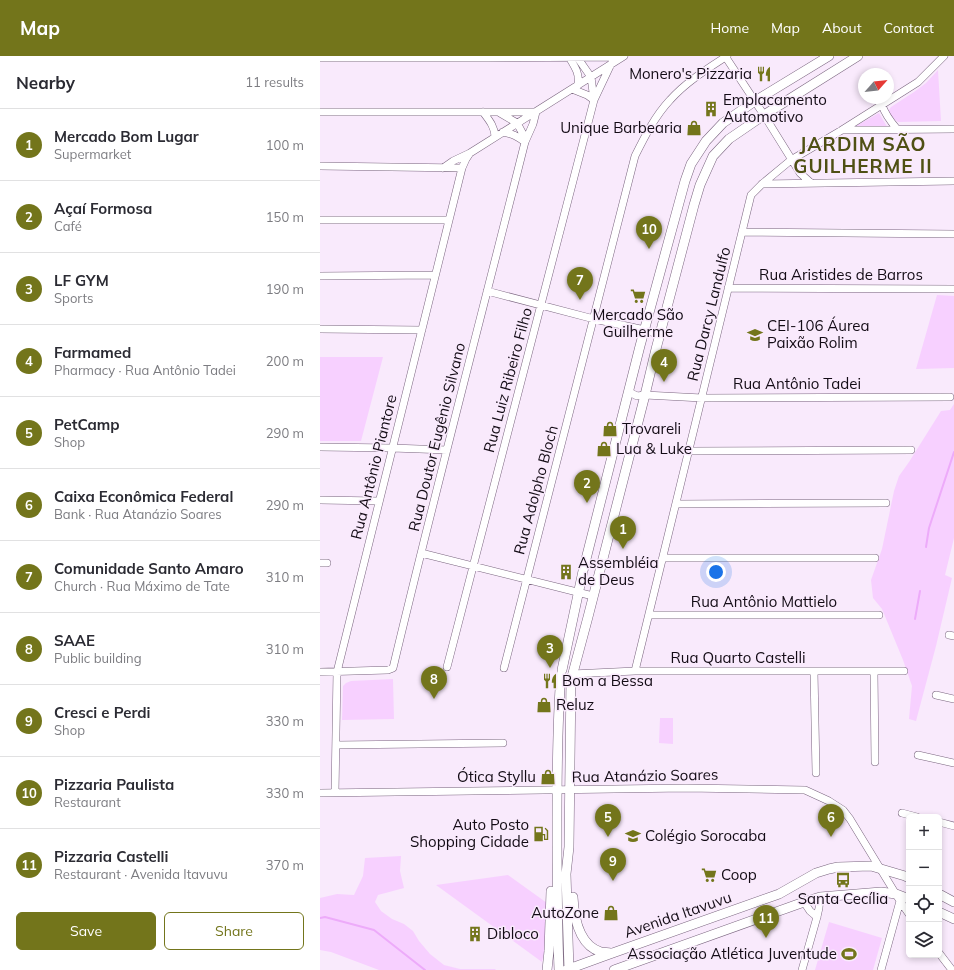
<!DOCTYPE html>
<html lang="en">
<head>
<meta charset="utf-8">
<style>
	:root { --surface:#fff; --page:#f7f7f7; --text:#2b2b33; --muted:#7c7c81; --line:#e1e1e2; --accent:#73751b }
	body { margin:0; font-family:Mulish,sans-serif; background:var(--page); color:var(--text) }
	.controls { position:absolute; right:12px; bottom:12px; display:grid; overflow:hidden; border-radius:6px; box-shadow:0 2px 6px #0003 }
	.controls button { width:36px; height:36px; display:grid; place-items:center; padding:0; border:0; border-bottom:1px solid var(--line); background:var(--surface); color:var(--text); font:20px sans-serif }
	.compass { position:absolute; left:538px; top:12px; width:36px; height:36px; border-radius:50%; background:var(--surface); box-shadow:0 2px 6px #0003; rotate:63deg }
	.you { position:absolute; left:396px; top:516px; width:14px; height:14px; margin:-10px; border:3px solid #fff; border-radius:50%; background:#1a73e8; box-shadow:0 0 0 6px #1a73e833 }
	.badge { display:grid; place-items:center; width:26px; height:26px; border-radius:50%; background:var(--accent); color:#fff; font-size:13px; font-weight:700 }
	.pin { position:absolute; translate:-50% -33px; filter:drop-shadow(0 1px 2px #0008) }
	.pin::after { content:''; position:absolute; top:21px; width:14px; height:12px; background:inherit; clip-path:polygon(0 0,100% 0,50% 100%) }
	.list { margin:0; padding:0; list-style:none }
	h2 { display:flex; justify-content:space-between; align-items:center; height:52px; margin:0; padding:0 16px; font-size:17px }
	h2 small { font-size:13px; font-weight:400; color:var(--muted) }
	.list li { display:grid; grid-template-columns:26px 1fr auto; gap:12px; align-items:center; box-sizing:border-box; height:72px; padding:0 16px; border-top:1px solid var(--line) }
	.list b { display:block; font-size:15px; white-space:nowrap }
	.list p { margin:0; font-size:13px; white-space:nowrap; color:var(--muted) }
	.list em { font-size:13px; font-style:normal; color:var(--muted) }
	.actions { display:flex; gap:8px; padding:12px 16px }
	.actions a { flex:1; padding:9px 0; border:1px solid var(--accent); border-radius:6px; text-align:center; font-size:14px; color:var(--accent) }
	.actions .main { background:var(--accent); color:#fff }
	.icon { flex:none; width:22px; height:22px; fill:none; stroke:currentColor; stroke-width:2; stroke-linecap:round; stroke-linejoin:round }
	.map { position:relative; flex:none; width:634px; height:914px; overflow:hidden }
	header { display:flex; align-items:center; gap:24px; box-sizing:border-box; height:56px; padding:0 20px; background:var(--accent); color:#fff }
	header strong { font-size:19px }
	nav { display:flex; gap:22px; margin-inline-start:auto; font-size:14px }
	main { display:flex }
	aside { flex:1; background:var(--surface) }
	.map>svg:first-child { display:block }
	.green { fill:#f7d0ff }
	.lines { fill:none; stroke-linecap:round; stroke-linejoin:round }
	.stream { stroke:#edabfa; stroke-width:2 }
	.minor-casing { stroke:#7a657f; stroke-width:8 }
	.major-casing { stroke:#7a657f; stroke-width:10 }
	.minor { stroke:#fff; stroke-width:7 }
	.major { stroke:#fff; stroke-width:9 }
	.labels { text-anchor:middle; stroke-width:3; stroke-linejoin:round; paint-order:stroke }
	.poi-label { font-size:15px; fill:#130b15; stroke:#f9eafc; text-anchor:start }
	.street-label { font-size:15px; fill:#130b15; stroke:#f9eafc }
	.district-label { font-size:19px; font-weight:bold; letter-spacing:1px; fill:#4f5014; stroke:#f9eafc }
</style>
</head>
<body>
<header>
<strong>Map</strong>
<nav><a>Home</a><a>Map</a><a>About</a><a>Contact</a></nav>
</header>
<main>
<aside>
<h2>Nearby<small>11 results</small></h2>
<ul class="list">
<li><span class="badge">1</span><div><b>Mercado Bom Lugar</b><p>Supermarket</p></div><em>100 m</em></li>
<li><span class="badge">2</span><div><b>Açaí Formosa</b><p>Café</p></div><em>150 m</em></li>
<li><span class="badge">3</span><div><b>LF GYM</b><p>Sports</p></div><em>190 m</em></li>
<li><span class="badge">4</span><div><b>Farmamed</b><p>Pharmacy · Rua Antônio Tadei</p></div><em>200 m</em></li>
<li><span class="badge">5</span><div><b>PetCamp</b><p>Shop</p></div><em>290 m</em></li>
<li><span class="badge">6</span><div><b>Caixa Econômica Federal</b><p>Bank · Rua Atanázio Soares</p></div><em>290 m</em></li>
<li><span class="badge">7</span><div><b>Comunidade Santo Amaro</b><p>Church · Rua Máximo de Tate</p></div><em>310 m</em></li>
<li><span class="badge">8</span><div><b>SAAE</b><p>Public building</p></div><em>310 m</em></li>
<li><span class="badge">9</span><div><b>Cresci e Perdi</b><p>Shop</p></div><em>330 m</em></li>
<li><span class="badge">10</span><div><b>Pizzaria Paulista</b><p>Restaurant</p></div><em>330 m</em></li>
<li><span class="badge">11</span><div><b>Pizzaria Castelli</b><p>Restaurant · Avenida Itavuvu</p></div><em>370 m</em></li>
</ul>
<div class="actions"><a class="main">Save</a><a>Share</a></div>
</aside>
<div class="map">
<svg width="634" height="914" viewBox="0 0 634 914">
	<rect width="100%" height="100%" fill="#f9eafc"/>
	<path class="green" d="M618,14L621,65L578,66L570,60L568,57L569,54L571,51L594,36L606,27Z
		M559,57L566,69L569,72H536V70Z
		M617,239L634,240V312L596,313Z
		M0,301H63L41,385H0Z
		M634,348V482L625,519L632,522L616,590L596,665L589,663L592,630L583,604L562,553L553,542L551,524L562,493L574,435L579,420L589,406L621,355L630,354Z
		M73,623L74,663L22,664L23,630L26,627L31,625Z
		M340,662H353V688L339,687Z
		M81,800L80,815L84,832L58,839L55,846L61,855L72,863L84,868L93,875L99,885L110,898L124,909L140,913H175L176,914H59L11,896L0,894V842L17,838L34,839L43,820L45,802Z
		M188,819L227,847L226,887L222,906L116,829Z
		M509,866L562,882L553,914H495Z"/>
	<g class="lines">
		<path class="stream" d="M606,491L609,472L634,396
			M595,563L600,535
			M0,862L5,861L54,874L105,914"/>
		<g class="minor-casing">
			<path id="minor" d="M405,0L444,59L480,117L491,127
				M249,1C255,11 260,18 258,29
				M0,2H169L302,1
				M252,33L267,39L274,44L291,8
				M562,49C565,58 571,66 577,73
				M0,56H216L213,68L205,86C161,261 115,436 73,612L68,614L0,616
				M163,56C169,64 175,71 175,81
				M180,57L197,67L204,80L205,86
				M522,74L634,73
				M183,76C193,78 197,80 205,86
				M0,110L142,112
				M123,112L133,105L150,97
				M442,128L634,125
				M0,164H129
				M422,176L634,178
				M0,220L115,219
				M408,232L634,233
				M167,235L274,263L325,274L340,279
				M0,273L102,274
				M309,336L317,340L325,339L382,342L630,341
				M0,391L72,392L127,394
				M369,395L591,394
				M0,444L59,445
				M356,448L566,447
				M101,497L273,540
				M343,502H555
				M0,507H7
				M329,559H559
				M629,579L634,580
				M127,611L274,44L271,21L257,1
				M184,612L315,100C325,80 335,60 350,44C366,26 387,13 407,0
				M315,615L431,139L442,128L471,104L522,74L598,26L624,0
				M494,615L496,717
				M554,615L555,706
				M252,618L315,615H584
				M616,639L634,643
				M16,689L183,687
				M598,699L634,707
				M0,737L366,732L485,734L509,745L523,754L530,763L580,845L589,858
				M15,737L17,616L142,112L146,103L150,97L304,0
				M582,757L597,761
				M619,766L634,770
				M484,846L490,855L497,861
				M619,897L632,914
				M482,914L497,861L499,852L500,841
				M561,914L580,845"/>
		</g>
		<g class="major-casing">
			<path id="major" d="M242,614L263,515L320,290L365,125L371,108L386,85L403,67L435,45L509,0
				M253,617L268,561L325,339L336,293L374,149L380,129L393,100L409,83L444,59L538,0
				M619,838L634,846
				M253,841C254,861 258,889 281,896C284,896 288,897 291,897
				M619,856L634,863
				M227,914L229,895L231,835
				M239,914C237,864 237,815 237,765C237,716 237,667 241,619
				M246,914L287,899L459,838L496,817L509,813L518,811L551,810L585,820L589,822
				M249,914L246,818L249,791L251,621
				M294,914L484,846L500,841L561,836L576,838L589,843"/>
		</g>
		<use href="#minor" class="minor"/>
		<use href="#major" class="major"/>
	</g>
	<defs>
		<g id="restaurant-bare" transform="scale(1.2)"><path d="M-5-6h1v4h1v-4h1v4h1v-4h1v5L-1.5 .5V6h-2V.5L-5-1ZM5-6V6H3V1.5H1.5Q1.5-4 5-6Z" fill="#73751b" stroke="#f9eafc" stroke-width="2.5" paint-order="stroke"/></g>
		<g id="building-bare" transform="scale(1.2)"><path d="M-4-6H4V6H1V3H-1V6H-4ZM-2.5-4.3h1.7v1.8h-1.7ZM.8-4.3h1.7v1.8H.8ZM-2.5-1h1.7V.8h-1.7ZM.8-1h1.7V.8H.8Z" fill="#73751b" stroke="#f9eafc" stroke-width="2.5" paint-order="stroke"/></g>
		<g id="shop-bare" transform="scale(1.2)"><path d="M-5-2.5h2.3a2.7 3.5 0 0 1 5.4 0H5L5.5 6h-11ZM-1.5-2.5h3a1.5 2.3 0 0 0-3 0Z" fill="#73751b" stroke="#f9eafc" stroke-width="2.5" paint-order="stroke"/></g>
		<g id="supermarket-bare" transform="scale(1.2)"><path d="M-6-5.5h2.5l.6 2H6L4.5 2H-2.5L-4.4-4H-6ZM-1.5 3.2a1.3 1.3 0 1 0 .1 0ZM3 3.2a1.3 1.3 0 1 0 .1 0Z" fill="#73751b" stroke="#f9eafc" stroke-width="2.5" paint-order="stroke"/></g>
		<g id="school-bare" transform="scale(1.2)"><path d="M0-5L7-2L0 1L-7-2ZM-4 1L0 2.5L4 1V4Q0 6-4 4Z" fill="#73751b" stroke="#f9eafc" stroke-width="2.5" paint-order="stroke"/></g>
		<g id="fuel-bare" transform="scale(1.2)"><path d="M-5.5-6h7V0h2V4h1.3V-2.5L3-4.5l.8-.8L6-3V5H2.5V1h-1V6h-7ZM-4.2-4.7v3.2H.2V-4.7Z" fill="#73751b" stroke="#f9eafc" stroke-width="2.5" paint-order="stroke"/></g>
		<g id="bus-bare" transform="scale(1.2)"><path d="M-5-6H5V4H4V6H2V4H-2V6H-4V4H-5ZM-3.5-4V0h7V-4ZM-3.5 1.2v1.5H-2V1.2ZM2 1.2v1.5H3.5V1.2Z" fill="#73751b" stroke="#f9eafc" stroke-width="2.5" paint-order="stroke"/></g>
		<g id="stadium-bare" transform="scale(1.2)"><path d="M0-5a6.5 5 0 1 0 0 10a6.5 5 0 1 0 0-10ZM-3.5-1.8h7v3.6h-7Z" fill="#73751b" stroke="#f9eafc" stroke-width="2.5" paint-order="stroke"/></g>
	</defs>
	<g fill-rule="evenodd">
		<use href="#restaurant-bare" x="444" y="18"/>
		<use href="#building-bare" x="391" y="53"/>
		<use href="#shop-bare" x="374" y="72"/>
		<use href="#supermarket-bare" x="318" y="240"/>
		<use href="#school-bare" x="435" y="279"/>
		<use href="#shop-bare" x="290" y="373"/>
		<use href="#shop-bare" x="284" y="393"/>
		<use href="#building-bare" x="246" y="516"/>
		<use href="#restaurant-bare" x="230" y="625"/>
		<use href="#shop-bare" x="224" y="649"/>
		<use href="#shop-bare" x="228" y="721"/>
		<use href="#fuel-bare" x="221" y="778"/>
		<use href="#school-bare" x="313" y="780"/>
		<use href="#supermarket-bare" x="389" y="819"/>
		<use href="#bus-bare" x="523" y="824"/>
		<use href="#shop-bare" x="291" y="857"/>
		<use href="#building-bare" x="155" y="878"/>
		<use href="#stadium-bare" x="529" y="898"/>
	</g>
	<g class="labels">
		<g class="poi-label">
			<text x="432" y="23" text-anchor="end">Monero's Pizzaria</text>
			<text x="403" y="49">Emplacamento<tspan x="403" dy="17">Automotivo</tspan></text>
			<text x="362" y="77" text-anchor="end">Unique Barbearia</text>
			<text x="318" y="264" text-anchor="middle">Mercado São<tspan x="318" dy="17">Guilherme</tspan></text>
			<text x="447" y="275">CEI-106 Áurea<tspan x="447" dy="17">Paixão Rolim</tspan></text>
			<text x="302" y="378">Trovareli</text>
			<text x="296" y="398">Lua &amp; Luke</text>
			<text x="258" y="512">Assembléia<tspan x="258" dy="17">de Deus</tspan></text>
			<text x="242" y="630">Bom a Bessa</text>
			<text x="236" y="654">Reluz</text>
			<text x="216" y="726" text-anchor="end">Ótica Styllu</text>
			<text x="209" y="774" text-anchor="end">Auto Posto<tspan x="209" dy="17">Shopping Cidade</tspan></text>
			<text x="325" y="785">Colégio Sorocaba</text>
			<text x="401" y="824">Coop</text>
			<text x="523" y="848" text-anchor="middle">Santa Cecília</text>
			<text x="279" y="862" text-anchor="end">AutoZone</text>
			<text x="167" y="883">Dibloco</text>
			<text x="517" y="903" text-anchor="end">Associação Atlética Juventude</text>
		</g>
		<g class="street-label">
			<text x="521" y="224">Rua Aristides de Barros</text>
			<text transform="translate(389 258) rotate(-76)" y="5">Rua Darcy Landulfo</text>
			<text transform="translate(188 324) rotate(-75)" y="5">Rua Luiz Ribeiro Filho</text>
			<text x="477" y="333">Rua Antônio Tadei</text>
			<text transform="translate(117 381) rotate(-76)" y="5">Rua Doutor Eugênio Silvano</text>
			<text transform="translate(54 411) rotate(-76)" y="5">Rua Antônio Piantore</text>
			<text transform="translate(216 434) rotate(-75)" y="5">Rua Adolpho Bloch</text>
			<text x="444" y="551">Rua Antônio Mattielo</text>
			<text x="418" y="607">Rua Quarto Castelli</text>
			<text transform="translate(325 720) rotate(-1)" y="5">Rua Atanázio Soares</text>
			<text transform="translate(358 859) rotate(-19)" y="5">Avenida Itavuvu</text>
		</g>
		<g class="district-label">
			<text x="543" y="95">JARDIM SÃO<tspan x="543" dy="22">GUILHERME II</tspan></text>
		</g>
	</g>
</svg>
<div class="controls">
<button>+</button>
<button>−</button>
<button><svg class="icon" aria-label="locate" viewBox="0 0 24 24"><circle cx="12" cy="12" r="6"/><path d="M12 2v4M12 18v4M2 12h4M18 12h4"/></svg></button>
<button><svg class="icon" aria-label="layers" viewBox="0 0 24 24"><path d="M12 4l9 5-9 5-9-5zM3 14l9 5 9-5"/></svg></button>
</div>
<svg class="compass" viewBox="-18 -18 36 36"><path d="M0-13l5 13h-10z" fill="#e53935"/><path d="M0 13l5-13h-10z" fill="#7c7c81"/></svg>
<div class="you"></div>
<div class="pin badge" style="left:303px;top:493px">1</div>
<div class="pin badge" style="left:267px;top:447px">2</div>
<div class="pin badge" style="left:230px;top:612px">3</div>
<div class="pin badge" style="left:344px;top:326px">4</div>
<div class="pin badge" style="left:288px;top:781px">5</div>
<div class="pin badge" style="left:511px;top:781px">6</div>
<div class="pin badge" style="left:260px;top:244px">7</div>
<div class="pin badge" style="left:114px;top:643px">8</div>
<div class="pin badge" style="left:293px;top:825px">9</div>
<div class="pin badge" style="left:329px;top:193px">10</div>
<div class="pin badge" style="left:446px;top:882px">11</div>
</div>
</main>
</body>
</html>
